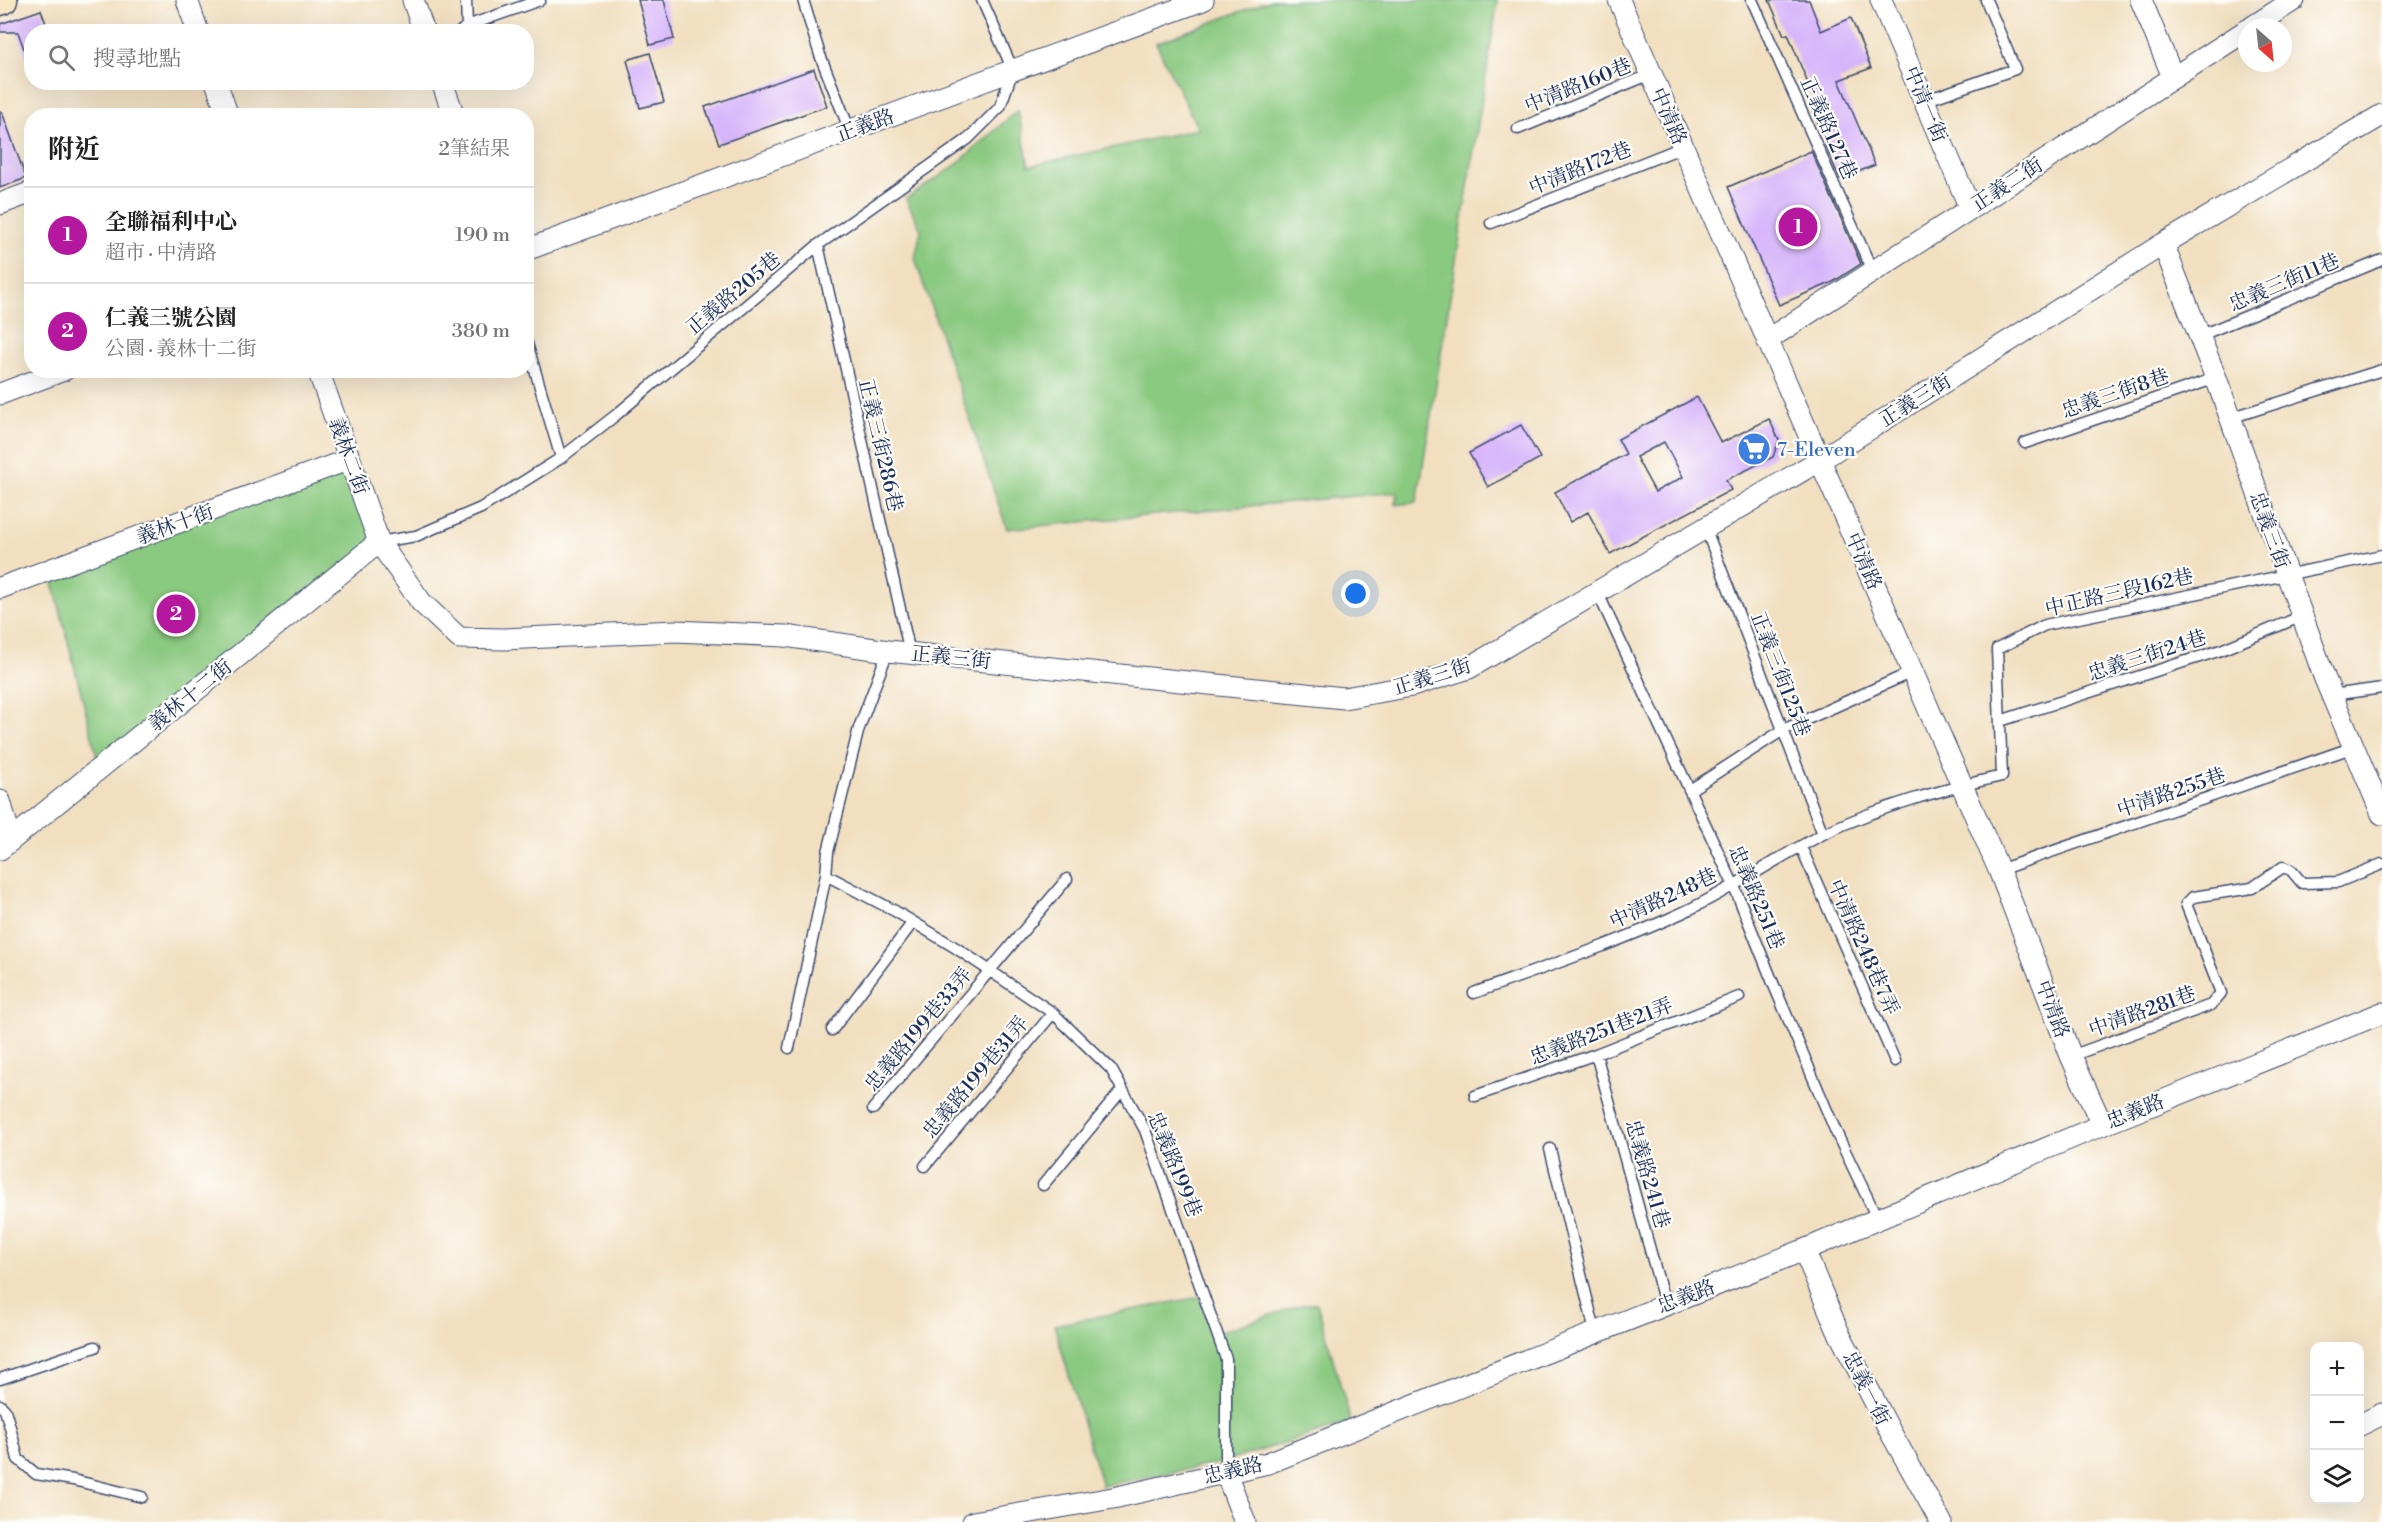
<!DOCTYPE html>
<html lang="zh-TW">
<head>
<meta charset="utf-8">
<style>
	:root { --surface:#fff; --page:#f6f6f6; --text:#222; --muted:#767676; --line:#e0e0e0; --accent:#b5179e }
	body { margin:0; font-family:"Libre Bodoni","Noto Serif TC",serif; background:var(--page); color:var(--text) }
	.controls { position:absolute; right:18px; bottom:18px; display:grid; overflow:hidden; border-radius:12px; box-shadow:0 6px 24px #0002 }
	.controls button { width:54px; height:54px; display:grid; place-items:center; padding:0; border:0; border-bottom:2px solid var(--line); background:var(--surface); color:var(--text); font:30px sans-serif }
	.compass { position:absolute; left:2238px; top:18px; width:54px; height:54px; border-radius:50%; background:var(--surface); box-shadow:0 6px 24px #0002; rotate:153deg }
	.you { position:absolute; left:1356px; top:594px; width:21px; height:21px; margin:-15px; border:4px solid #fff; border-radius:50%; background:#1a73e8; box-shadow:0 0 0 9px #1a73e833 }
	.badge { display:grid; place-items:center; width:39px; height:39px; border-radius:50%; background:var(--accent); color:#fff; font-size:20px; font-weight:700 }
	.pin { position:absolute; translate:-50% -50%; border:3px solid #fff; box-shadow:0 2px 6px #0006 }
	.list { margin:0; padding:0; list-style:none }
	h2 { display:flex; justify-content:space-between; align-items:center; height:78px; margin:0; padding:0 24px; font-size:26px }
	h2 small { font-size:20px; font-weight:400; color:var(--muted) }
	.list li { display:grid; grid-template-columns:39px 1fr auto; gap:18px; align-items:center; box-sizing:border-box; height:96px; padding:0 24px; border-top:2px solid var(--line) }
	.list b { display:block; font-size:22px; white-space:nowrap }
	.list p { margin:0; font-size:20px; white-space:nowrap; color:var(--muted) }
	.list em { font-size:20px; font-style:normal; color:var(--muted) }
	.icon { flex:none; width:33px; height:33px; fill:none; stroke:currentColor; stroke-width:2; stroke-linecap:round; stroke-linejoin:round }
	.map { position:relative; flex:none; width:2382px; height:1522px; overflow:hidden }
	.search { position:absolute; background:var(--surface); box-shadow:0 6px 24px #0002; left:24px; top:24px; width:510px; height:66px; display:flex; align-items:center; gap:15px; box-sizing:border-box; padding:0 21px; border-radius:24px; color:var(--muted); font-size:22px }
	.panel { position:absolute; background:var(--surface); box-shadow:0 6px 24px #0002; left:24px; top:108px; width:510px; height:270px; border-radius:24px }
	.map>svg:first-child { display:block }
	.green { fill:#8ac980; stroke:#527c6f; stroke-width:1.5 }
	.building { fill:#d5b1fb; fill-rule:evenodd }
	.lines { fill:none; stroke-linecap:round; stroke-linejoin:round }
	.lane-casing { stroke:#3b496d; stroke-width:13 }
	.street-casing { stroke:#3b496d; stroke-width:23 }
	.secondary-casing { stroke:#3b496d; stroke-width:31 }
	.lane { stroke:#fff; stroke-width:10 }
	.street { stroke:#fff; stroke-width:21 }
	.secondary { stroke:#f9e7c3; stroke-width:28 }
	.labels { text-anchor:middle; stroke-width:4.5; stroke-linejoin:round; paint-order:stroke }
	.street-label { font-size:20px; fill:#1b2f5e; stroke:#fdfcf7 }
	.shop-label { font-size:20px; fill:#366cbe; stroke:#fdfcf7; text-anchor:start }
</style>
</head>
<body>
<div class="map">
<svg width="2382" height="1522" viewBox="0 0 2382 1522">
	<rect width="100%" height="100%" fill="#fdfcf7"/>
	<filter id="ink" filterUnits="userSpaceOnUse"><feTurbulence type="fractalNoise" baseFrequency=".0167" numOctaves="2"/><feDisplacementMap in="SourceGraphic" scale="12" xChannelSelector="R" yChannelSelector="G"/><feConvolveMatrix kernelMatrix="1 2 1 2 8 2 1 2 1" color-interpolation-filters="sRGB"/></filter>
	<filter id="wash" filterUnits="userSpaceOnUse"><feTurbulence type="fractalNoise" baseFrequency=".008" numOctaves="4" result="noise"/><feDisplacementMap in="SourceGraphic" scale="24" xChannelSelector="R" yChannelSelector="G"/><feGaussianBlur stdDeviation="1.35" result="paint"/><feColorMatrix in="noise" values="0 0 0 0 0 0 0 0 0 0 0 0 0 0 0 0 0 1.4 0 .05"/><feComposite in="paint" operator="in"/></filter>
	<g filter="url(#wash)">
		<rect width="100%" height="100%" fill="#f1dfc0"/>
		<path class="green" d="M1271,0H1498L1417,502L1396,505L1397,492L1007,529L915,259L921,230L906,199L956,165L1018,110L1029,166L1198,129L1156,43Z
			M350,459L379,542L100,768L50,570Z
			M1199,1297L1214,1334L1301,1305L1317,1303L1351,1422L1224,1462L1102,1486L1054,1325Z"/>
		<g id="blocks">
			<path class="building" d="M638,0H664L674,39L650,45Z
				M1769,0H1809L1821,31L1851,18L1871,68L1839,80L1875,165L1840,179L1825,145L1827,144L1812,108L1817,106L1788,34L1784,35Z
				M41,10L49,32H32V63H29L18,32H0V24Z
				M650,53L664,102L640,108L627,60Z
				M814,69L827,106L719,144L705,107Z
				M0,112H2L26,178L0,188Z
				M1811,151L1861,264L1833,282L1779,305L1728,187Z
				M1697,397L1721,443L1769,419L1779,440L1773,457L1726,480L1731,490L1610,554L1588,512L1570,522L1555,492L1626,454L1618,439ZM1664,442L1683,477L1655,492L1636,457Z
				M1521,425L1540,458L1488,487L1469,453Z"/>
		</g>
	</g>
	<g filter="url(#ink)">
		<use href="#blocks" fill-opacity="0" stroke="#3b496d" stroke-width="1.5"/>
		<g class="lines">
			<g class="lane-casing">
				<path id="lane" d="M466,0L467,26
					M803,0L820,55L850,131
					M1752,0L1872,270
					M460,32L467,26L540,0
					M1924,101L2015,69L1986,0
					M1518,129L1651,74
					M1491,223L1683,147
					M818,245L910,653
					M2199,336L2382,260
					M526,340L561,458
					M2230,418L2382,370
					M2025,443L2216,378
					M1705,527L1823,834
					M379,542L416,536L481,508L561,458L616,415L818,245L968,139L1000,107L1013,70L982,0
					M1597,591L1734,886L1773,983L1836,1132L1878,1220
					M2332,695L2382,688
					M2000,721L2221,650L2302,616
					M1690,790L1783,730L1912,672
					M1801,847L1895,1061
					M1999,870L2354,747
					M826,875L895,911L956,948L1053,1013L1111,1069L1145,1130L1226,1359V1473
					M1474,993C1545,967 1618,943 1686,911C1734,888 1778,857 1825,833C1881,806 1941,790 2002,776L1997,649L2045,625L2382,555
					M832,1030L913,922
					M789,1048L826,875L828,852L859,728L888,651
					M1596,1054L1665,1304
					M2071,1056L2211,1005L2221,993L2186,904L2193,897L2252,888L2283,867L2291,870L2302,883L2338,882L2382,864
					M1475,1096L1596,1054L1739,997
					M873,1109L1067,879
					M1550,1149L1595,1331
					M925,1166L1053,1013
					M1043,1185L1122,1090
					M0,1379L95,1347
					M0,1405L5,1410L10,1427L18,1459L36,1474L73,1480L142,1497"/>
			</g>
			<g class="street-casing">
				<path id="street" d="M187,0L198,32
					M413,0L424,32
					M1619,0L1999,870L2071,1056L2102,1125
					M1881,0L1970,208
					M2141,0L2173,77
					M2252,27L2294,0
					M216,82L228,116
					M442,82L454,116
					M0,204L32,192
					M2163,244L2216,378L2325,679L2382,814
					M526,250L1203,0
					M1767,340L2247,30
					M318,370L379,542L421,602L459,638L504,639L675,631L785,636L888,651L1344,698L1412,686L1469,668L1820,460L2163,244L2382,115
					M0,394L64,370
					M0,588L350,459
					M0,801L11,840
					M0,849L379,542
					M1804,1250L1837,1329L1891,1433L1941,1522
					M2360,1425L2382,1414
					M1226,1473L1245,1522
					M973,1522L1113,1498L1268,1463L1804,1250L2102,1125L2382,1013"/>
			</g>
			<g class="secondary-casing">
				<path id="secondary" d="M0,1L3,0"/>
			</g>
			<use href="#lane" class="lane"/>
			<use href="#street" class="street"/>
			<use href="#secondary" class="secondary"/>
		</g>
	</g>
	<defs>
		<g id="supermarket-disc" transform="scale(1.725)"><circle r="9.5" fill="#3f7fe0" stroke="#fdfcf7"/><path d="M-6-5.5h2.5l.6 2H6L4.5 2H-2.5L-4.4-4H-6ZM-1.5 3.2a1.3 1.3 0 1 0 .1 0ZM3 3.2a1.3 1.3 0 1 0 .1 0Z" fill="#fff"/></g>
	</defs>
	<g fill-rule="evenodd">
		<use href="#supermarket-disc" x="1754" y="449"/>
	</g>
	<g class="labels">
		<g class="street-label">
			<text transform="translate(1578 85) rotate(-22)" y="7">中清路160巷</text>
			<text transform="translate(1926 104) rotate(67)" y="7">中清一街</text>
			<text transform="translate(1669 116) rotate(66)" y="7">中清路</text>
			<text transform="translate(865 125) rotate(-20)" y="7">正義路</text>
			<text transform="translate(1829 128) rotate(66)" y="7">正義路127巷</text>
			<text transform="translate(1580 168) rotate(-22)" y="7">中清路172巷</text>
			<text transform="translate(2007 184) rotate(-33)" y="7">正義二街</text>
			<text transform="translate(2284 282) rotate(-23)" y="7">忠義三街11巷</text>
			<text transform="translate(733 293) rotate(-40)" y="7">正義路205巷</text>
			<text transform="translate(2115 393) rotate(-19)" y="7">忠義三街8巷</text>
			<text transform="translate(1915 400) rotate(-32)" y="7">正義三街</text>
			<text transform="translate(881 445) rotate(77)" y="7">正義三街286巷</text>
			<text transform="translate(349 456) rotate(70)" y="7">義林二街</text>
			<text transform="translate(175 524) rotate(-20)" y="7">義林十街</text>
			<text transform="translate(2270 530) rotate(70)" y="7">忠義三街</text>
			<text transform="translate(1864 561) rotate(66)" y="7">中清路</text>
			<text transform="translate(2119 592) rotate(-13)" y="7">中正路三段162巷</text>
			<text transform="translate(2147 655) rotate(-18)" y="7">忠義三街24巷</text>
			<text transform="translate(951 657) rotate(6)" y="7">正義三街</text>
			<text transform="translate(1781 674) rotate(69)" y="7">正義三街125巷</text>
			<text transform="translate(1432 676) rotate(-17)" y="7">正義三街</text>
			<text transform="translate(190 695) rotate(-39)" y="7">義林十二街</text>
			<text transform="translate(2171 792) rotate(-19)" y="7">中清路255巷</text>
			<text transform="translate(1757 897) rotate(67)" y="7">忠義路251巷</text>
			<text transform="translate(1663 898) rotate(-25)" y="7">中清路248巷</text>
			<text transform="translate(1864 947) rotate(66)" y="7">中清路248巷7弄</text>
			<text transform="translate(2053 1009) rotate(69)" y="7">中清路</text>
			<text transform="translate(2142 1011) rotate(-20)" y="7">中清路281巷</text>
			<text transform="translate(918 1029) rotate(-50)" y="7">忠義路199巷33弄</text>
			<text transform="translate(1601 1031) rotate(-21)" y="7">忠義路251巷21弄</text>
			<text transform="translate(975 1077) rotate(-50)" y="7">忠義路199巷31弄</text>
			<text transform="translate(2135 1111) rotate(-22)" y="7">忠義路</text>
			<text transform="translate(1175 1164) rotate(68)" y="7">忠義路199巷</text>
			<text transform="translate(1648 1174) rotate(74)" y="7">忠義路241巷</text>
			<text transform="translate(1686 1296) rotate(-21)" y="7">忠義路</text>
			<text transform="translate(1867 1388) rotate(63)" y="7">忠義一街</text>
			<text transform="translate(1233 1470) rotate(-13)" y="7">忠義路</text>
		</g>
		<g class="shop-label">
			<text x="1777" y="456">7-Eleven</text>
		</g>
	</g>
</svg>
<div class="controls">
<button>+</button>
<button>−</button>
<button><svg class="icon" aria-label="layers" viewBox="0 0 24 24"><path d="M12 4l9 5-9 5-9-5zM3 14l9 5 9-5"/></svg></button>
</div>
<svg class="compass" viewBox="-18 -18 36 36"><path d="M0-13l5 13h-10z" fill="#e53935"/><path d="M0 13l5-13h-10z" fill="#767676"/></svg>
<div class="you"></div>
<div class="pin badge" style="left:1798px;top:227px">1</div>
<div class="pin badge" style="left:176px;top:614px">2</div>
<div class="search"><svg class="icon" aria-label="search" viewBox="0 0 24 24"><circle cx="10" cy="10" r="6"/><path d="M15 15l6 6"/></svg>搜尋地點</div>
<section class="panel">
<h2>附近<small>2筆結果</small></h2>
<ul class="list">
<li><span class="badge">1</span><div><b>全聯福利中心</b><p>超市 · 中清路</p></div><em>190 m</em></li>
<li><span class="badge">2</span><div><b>仁義三號公園</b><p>公園 · 義林十二街</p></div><em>380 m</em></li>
</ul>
</section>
</div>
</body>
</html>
